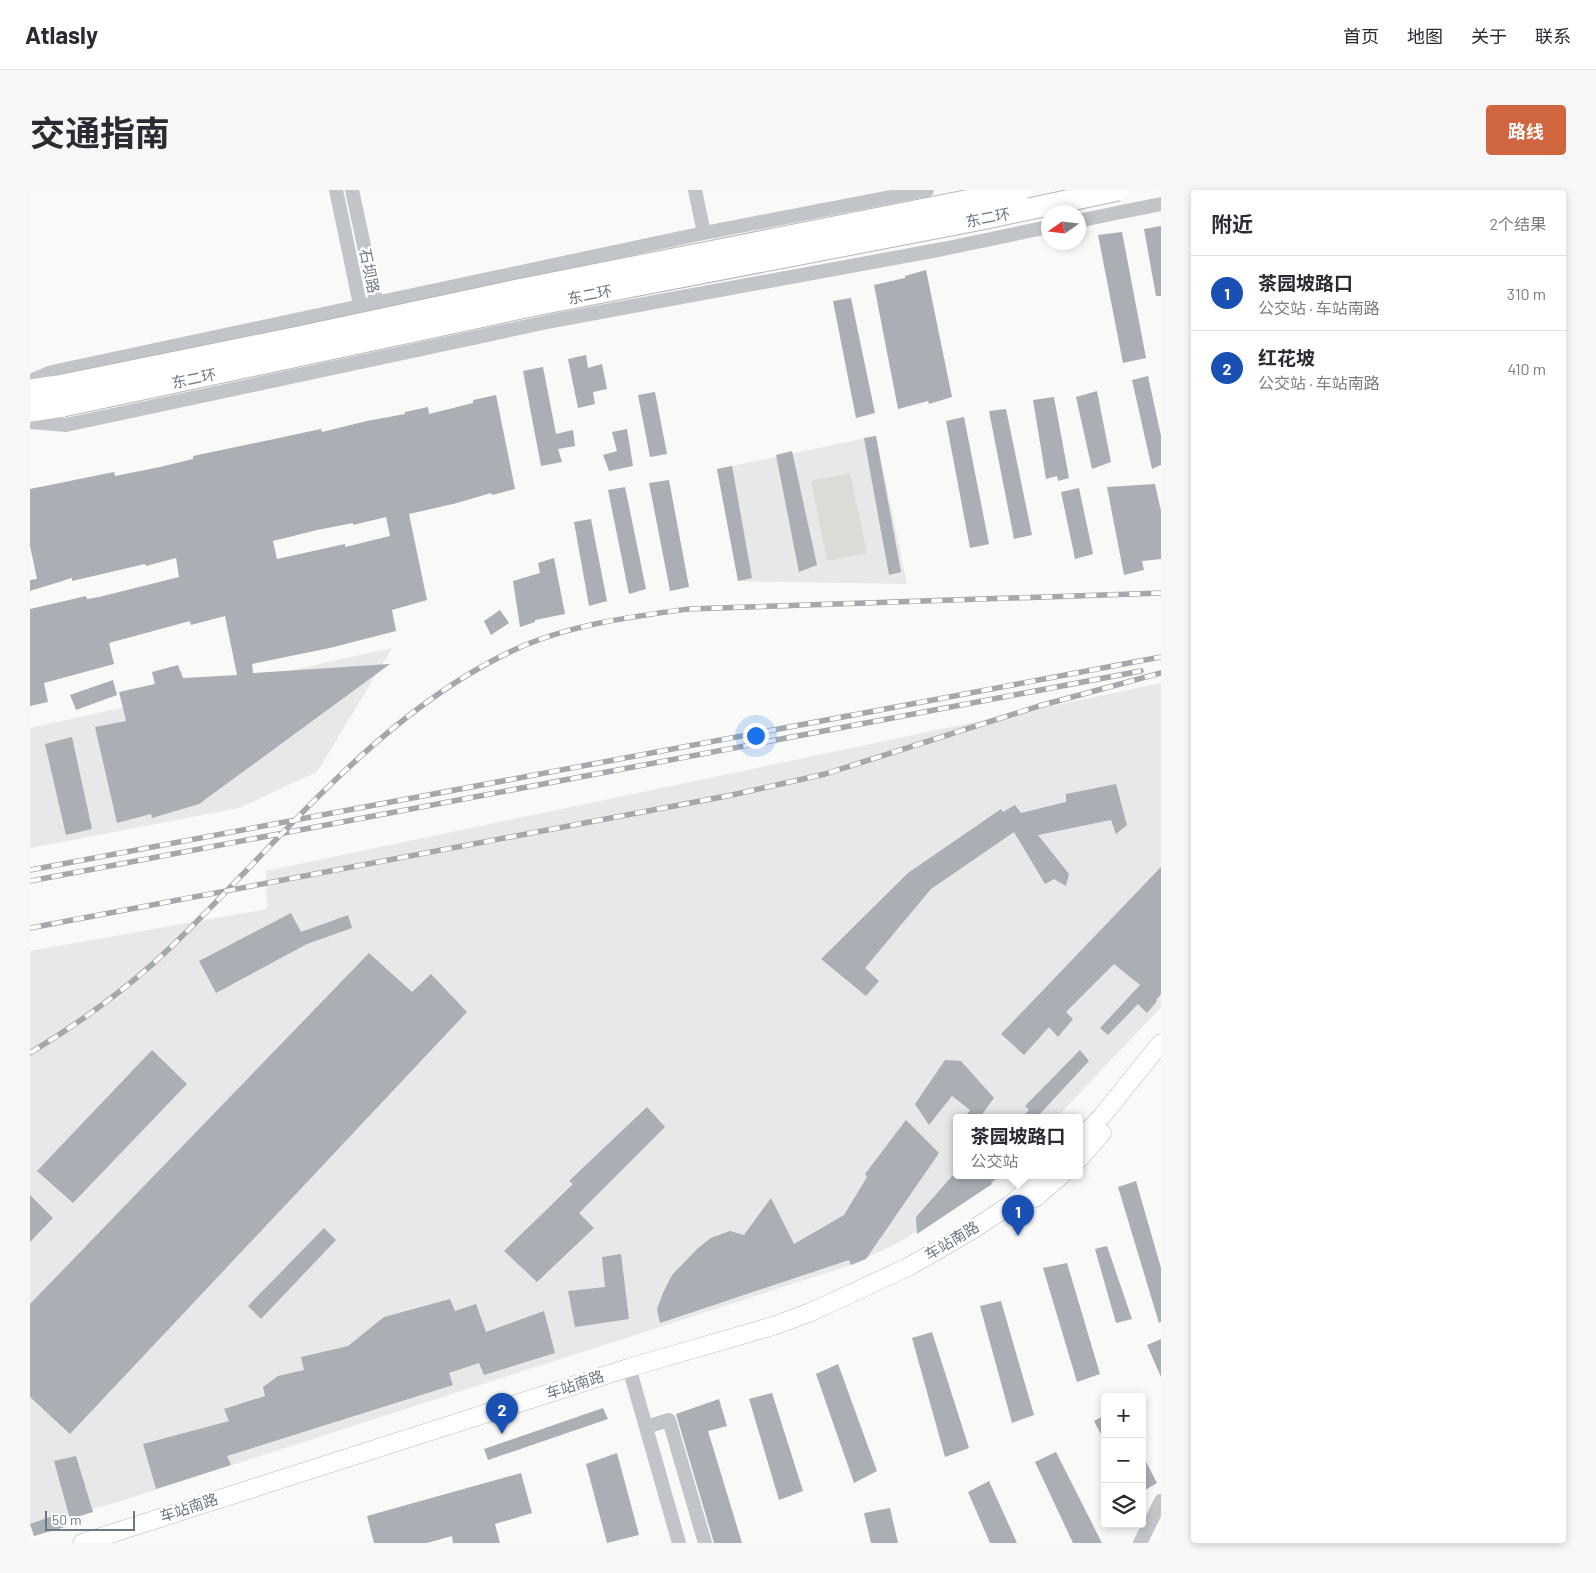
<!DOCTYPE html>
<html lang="zh">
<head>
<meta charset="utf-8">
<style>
	:root { --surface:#fff; --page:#f7f7f7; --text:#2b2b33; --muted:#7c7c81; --line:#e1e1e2; --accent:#d06640 }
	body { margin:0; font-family:Barlow,"Noto Sans SC",sans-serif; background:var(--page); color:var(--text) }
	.controls { position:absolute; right:15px; bottom:15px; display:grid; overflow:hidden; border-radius:5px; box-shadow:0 2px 8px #0003 }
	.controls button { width:45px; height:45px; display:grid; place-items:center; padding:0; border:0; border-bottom:1px solid var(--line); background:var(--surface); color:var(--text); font:25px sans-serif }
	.compass { position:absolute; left:1011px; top:15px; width:45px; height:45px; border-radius:50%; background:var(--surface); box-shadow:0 2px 8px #0003; rotate:256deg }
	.scale { position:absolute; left:15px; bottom:12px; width:90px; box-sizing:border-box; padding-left:5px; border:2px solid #6b7884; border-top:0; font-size:14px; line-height:18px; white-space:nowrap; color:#6b7884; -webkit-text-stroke:4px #fff; paint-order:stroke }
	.you { position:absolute; left:725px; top:545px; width:18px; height:18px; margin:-12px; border:4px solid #fff; border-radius:50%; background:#1a73e8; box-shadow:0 0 0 8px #1a73e833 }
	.badge { display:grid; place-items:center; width:32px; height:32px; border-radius:50%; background:var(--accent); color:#fff; font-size:16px; font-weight:700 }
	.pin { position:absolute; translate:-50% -41px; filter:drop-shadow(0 1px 2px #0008) }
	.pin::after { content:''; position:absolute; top:26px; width:18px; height:15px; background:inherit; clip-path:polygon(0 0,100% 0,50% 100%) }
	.popup { position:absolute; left:923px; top:924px; width:130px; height:65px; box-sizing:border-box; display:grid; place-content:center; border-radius:5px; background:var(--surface); filter:drop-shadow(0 1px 4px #0005); font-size:16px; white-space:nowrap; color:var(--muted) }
	.popup b { font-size:19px; color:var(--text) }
	.popup::after { content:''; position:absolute; left:50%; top:100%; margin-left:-10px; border:10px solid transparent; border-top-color:var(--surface) }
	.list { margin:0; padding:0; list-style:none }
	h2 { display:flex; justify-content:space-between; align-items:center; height:65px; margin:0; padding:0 20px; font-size:21px }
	h2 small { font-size:16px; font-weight:400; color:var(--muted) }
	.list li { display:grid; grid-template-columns:32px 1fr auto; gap:15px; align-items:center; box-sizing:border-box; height:75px; padding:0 20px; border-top:1px solid var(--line) }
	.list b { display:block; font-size:19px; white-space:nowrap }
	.list p { margin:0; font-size:16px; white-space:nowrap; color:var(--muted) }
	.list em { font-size:16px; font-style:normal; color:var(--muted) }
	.icon { flex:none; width:28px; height:28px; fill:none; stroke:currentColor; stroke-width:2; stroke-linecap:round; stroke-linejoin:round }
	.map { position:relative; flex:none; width:1131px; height:1353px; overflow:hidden; border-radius:5px }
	header { display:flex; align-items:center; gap:30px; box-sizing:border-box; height:70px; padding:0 25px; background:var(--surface); border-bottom:1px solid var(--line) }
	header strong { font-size:24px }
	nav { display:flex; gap:28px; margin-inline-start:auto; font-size:18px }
	.intro { display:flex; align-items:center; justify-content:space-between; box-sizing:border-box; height:120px; padding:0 30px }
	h1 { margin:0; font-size:35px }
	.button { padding:12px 22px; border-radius:5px; background:var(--accent); color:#fff; font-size:18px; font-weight:700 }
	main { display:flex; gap:30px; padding:0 30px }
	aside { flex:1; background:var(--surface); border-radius:5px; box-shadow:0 2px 8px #0003 }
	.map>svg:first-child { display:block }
	.built { fill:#e7e8e7 }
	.green { fill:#d9ddd6 }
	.building { fill:#a9afb5; fill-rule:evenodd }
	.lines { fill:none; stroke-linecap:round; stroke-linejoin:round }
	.major-casing { stroke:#b4b8bc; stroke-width:19 }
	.highway-casing { stroke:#b4b8bb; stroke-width:23 }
	.minor { stroke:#c1c4c8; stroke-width:14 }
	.major { stroke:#fff; stroke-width:18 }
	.highway { stroke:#fff; stroke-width:21 }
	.rail-casing { stroke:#a3a8ad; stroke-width:5.5 }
	.rail { stroke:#fff; stroke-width:4; stroke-dasharray:11; stroke-linecap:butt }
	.highway-bridge-casing { stroke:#b4b8bb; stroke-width:23; stroke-linecap:butt }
	.minor-bridge { stroke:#c1c4c8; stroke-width:14 }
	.highway-bridge { stroke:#fff; stroke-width:21 }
	.labels { text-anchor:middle; stroke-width:5; stroke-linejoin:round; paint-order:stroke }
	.street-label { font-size:15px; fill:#6b7884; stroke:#fff }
</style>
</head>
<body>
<header>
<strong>Atlasly</strong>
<nav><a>首页</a><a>地图</a><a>关于</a><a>联系</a></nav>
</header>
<div class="intro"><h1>交通指南</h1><a class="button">路线</a></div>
<main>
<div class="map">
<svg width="1131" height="1353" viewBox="0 0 1131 1353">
	<rect width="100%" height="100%" fill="#f9f9f7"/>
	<path class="built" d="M846,246L877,394L708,391L687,279Z
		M362,458L287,582L209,618L0,658V538Z
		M1131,493V817L1027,927H927V985H972L962,994L866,1054L821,1075L91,1311L0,1337V761L237,719L236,681Z"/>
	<path class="green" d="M820,283L837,363L797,371L781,291Z"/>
	<path class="building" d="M1131,36V106H1126L1114,39Z
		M1092,42L1116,168L1093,173L1068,45Z
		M896,80L922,207L899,214L898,211L868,219L844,95L875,88V86Z
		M821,108L845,223L826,228L803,111Z
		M556,165L558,178L572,174L577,199L563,202L565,214L548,218L538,169Z
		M513,177L526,244L543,240L545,256L528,259L532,272L511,276L493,181Z
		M1118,186L1131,246V275L1122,279L1102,190Z
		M1067,201L1081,272L1062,279L1046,207Z
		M625,202L637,264L620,267L608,205Z
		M466,205L485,299L462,305L461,303L427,313L379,324L397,410L362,420L366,441L300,458L222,474L223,483L360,474L169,614L122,628L121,624L87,633L65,537L96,531L89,502L125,494L122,482L148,475L153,488L207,485L195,426L161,435L160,431L79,453L84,474L14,493L18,512L0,516V419L56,406L57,409L69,407L149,387L146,368L116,376L115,374L42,391V388L0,401V390L7,389L0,356V299L84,282L85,286L130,277L163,269V266L291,239L292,242L337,231L375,224V222L398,217L399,224L443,213V210ZM356,327L360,346L315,357V354L247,369L243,351L287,340L323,333V335Z
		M1024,207L1039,288L1028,291L1027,286L1016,289L1003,210Z
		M976,219L1002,345L984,349L959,221Z
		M934,227L959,354L940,358L916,231Z
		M597,239L603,276L579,281L573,265L587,261L582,242Z
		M846,246L871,382L859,385L834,248Z
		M762,261L787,375L769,382L746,265Z
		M702,276L722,388L708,391L687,279Z
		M639,290L659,397L640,401L619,293Z
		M1125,294L1131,321V369L1112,371L1114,380L1094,385L1077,297Z
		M595,297L616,399L599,404L578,300Z
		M1049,298L1063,364L1045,369L1031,302Z
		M561,329L577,411L559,416L544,332Z
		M524,368L535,424L505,430V432L490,437L483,391L510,383L508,373Z
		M470,420L479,433L461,445L454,431Z
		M83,490L87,505L46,520L40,505Z
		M42,547L62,639L36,645L15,554Z
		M1086,594L1097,635L1086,644L1081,630L1008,645L1039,684L1036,696L1024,689L1015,694L984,642L901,699L835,778L849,791L836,806L791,769L878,683L971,619L973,622L985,615L991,623L1036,612V604Z
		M1131,677V804L1126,810L1127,811L1117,823L1108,814L1078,845L1070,838L1110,795L1084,774L1036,822L1043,829L1028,847L1019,837L994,865L971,844Z
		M261,723L271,742L318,725L322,738L277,754L186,803L169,771Z
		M339,763L382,802L401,784L437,822L40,1244L0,1207V1114Z
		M122,860L157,894L43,1013L7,981Z
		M1050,860L1059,871L1007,927H992L999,920L995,916Z
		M915,870L931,871L964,908L950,927H935L940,920L922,906L899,935L885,914Z
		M617,917L635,937L549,1023L564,1038L507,1092L474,1061L543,994L539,991Z
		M876,930L909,963L836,1069L821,1075L819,1070L630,1133L627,1119L633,1103L642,1085L667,1059L681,1048L700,1041L714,1045L741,1008L764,1054L814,1025L837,987L835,984Z
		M923,985H969L961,993L962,994L887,1044L886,1027Z
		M1106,991L1131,1078V1132L1129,1133L1088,997Z
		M0,1005L23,1028L0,1052Z
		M294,1038L306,1050L231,1129L218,1116Z
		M1077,1056L1102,1129L1086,1133L1065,1059Z
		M591,1064L599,1129L545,1137L538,1101L575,1097L572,1067Z
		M1037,1073L1070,1184L1047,1192L1013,1078Z
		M420,1109L425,1121L446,1114L456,1142L514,1121L525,1163L454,1185L449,1173L419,1183L423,1195L197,1266L201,1275L126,1299L113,1254L199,1231L194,1219L235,1206L233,1197L248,1186L274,1180L271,1167L318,1156L354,1127Z
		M971,1111L1004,1225L982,1233L950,1116Z
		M902,1142L939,1258L915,1267L882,1148Z
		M1131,1149V1187L1117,1155Z
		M808,1174L847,1281L824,1293L786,1184Z
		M742,1203L773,1301L749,1310L719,1209Z
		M689,1209L697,1236L678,1241L712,1353H684L646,1224Z
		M573,1218L578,1229L458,1270L454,1259Z
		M1075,1225V1252L1064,1231Z
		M1026,1262L1072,1353H1043L1005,1272Z
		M587,1263L609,1345L577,1353L556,1274Z
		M1112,1264L1127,1293L1112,1302Z
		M46,1266L63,1322L40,1329L24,1271Z
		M491,1283L502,1323L465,1334L470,1353H423L422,1346L397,1353H344L337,1326Z
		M959,1291L987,1353H960L938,1302Z
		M860,1318L868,1353H841L834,1323Z
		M31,1323L35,1337L4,1346L0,1334Z"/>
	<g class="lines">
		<g class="major-casing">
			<path id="major" d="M1049,951L1072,926L1131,853
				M1049,969L1072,943
				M1005,1008L1032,985
				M52,1353L598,1178L743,1136L781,1122L878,1077L939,1042L980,1015L1014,985"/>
		</g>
		<g class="highway-casing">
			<path id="highway" d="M0,200L28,196
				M0,221L33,216"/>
		</g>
		<path class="minor" d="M306,0L332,124
			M322,0L348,121
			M665,0L674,43
			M1048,31L1096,21
			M0,191L22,182L674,43L897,0
			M0,232L36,235L522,131L913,59L1018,37
			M602,1188L649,1353
			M616,1237L639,1230L675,1353
			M1110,1353L1131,1311"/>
		<use href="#major" class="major"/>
		<use href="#highway" class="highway"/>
		<g class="rail-casing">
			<path id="rail" d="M0,680L1131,467
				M0,691L1111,481
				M0,738L702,605L795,584L1009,516L1131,483
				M0,863C51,832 100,797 143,755C250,652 347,524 484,460C538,435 599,427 658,419L1131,403"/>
		</g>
		<use href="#rail" class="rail"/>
		<g class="highway-bridge-casing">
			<path id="highway-bridge" d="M28,196L269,147L483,101L991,0
				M33,216L510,114L952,29L1088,0"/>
		</g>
		<path class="minor-bridge" d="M1096,21L1131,14"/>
		<use href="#highway-bridge" class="highway-bridge"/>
	</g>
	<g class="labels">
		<g class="street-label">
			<text transform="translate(958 28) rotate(-11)" y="5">东二环</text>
			<text transform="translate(339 81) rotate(78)" y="5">石坝路</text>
			<text transform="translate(560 105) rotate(-11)" y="5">东二环</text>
			<text transform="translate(164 189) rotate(-12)" y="5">东二环</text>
			<text transform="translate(922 1051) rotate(-31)" y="5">车站南路</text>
			<text transform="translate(545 1195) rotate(-18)" y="5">车站南路</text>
			<text transform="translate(159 1318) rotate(-18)" y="5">车站南路</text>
		</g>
	</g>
</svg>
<div class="controls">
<button>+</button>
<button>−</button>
<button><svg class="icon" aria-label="layers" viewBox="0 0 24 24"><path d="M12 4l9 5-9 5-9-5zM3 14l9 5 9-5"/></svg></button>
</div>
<svg class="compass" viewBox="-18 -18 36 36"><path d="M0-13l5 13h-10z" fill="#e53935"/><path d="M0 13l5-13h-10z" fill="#7c7c81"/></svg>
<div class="scale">50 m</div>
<div class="you"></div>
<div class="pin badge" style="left:988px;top:1046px;background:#1a4fb4">1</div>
<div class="popup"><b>茶园坡路口</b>公交站</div>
<div class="pin badge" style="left:472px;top:1244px;background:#1a4fb4">2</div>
</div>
<aside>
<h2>附近<small>2个结果</small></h2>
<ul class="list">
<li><span class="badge" style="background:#1a4fb4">1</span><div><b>茶园坡路口</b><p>公交站 · 车站南路</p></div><em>310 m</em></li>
<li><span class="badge" style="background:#1a4fb4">2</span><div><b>红花坡</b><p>公交站 · 车站南路</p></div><em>410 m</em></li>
</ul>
</aside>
</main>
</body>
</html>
